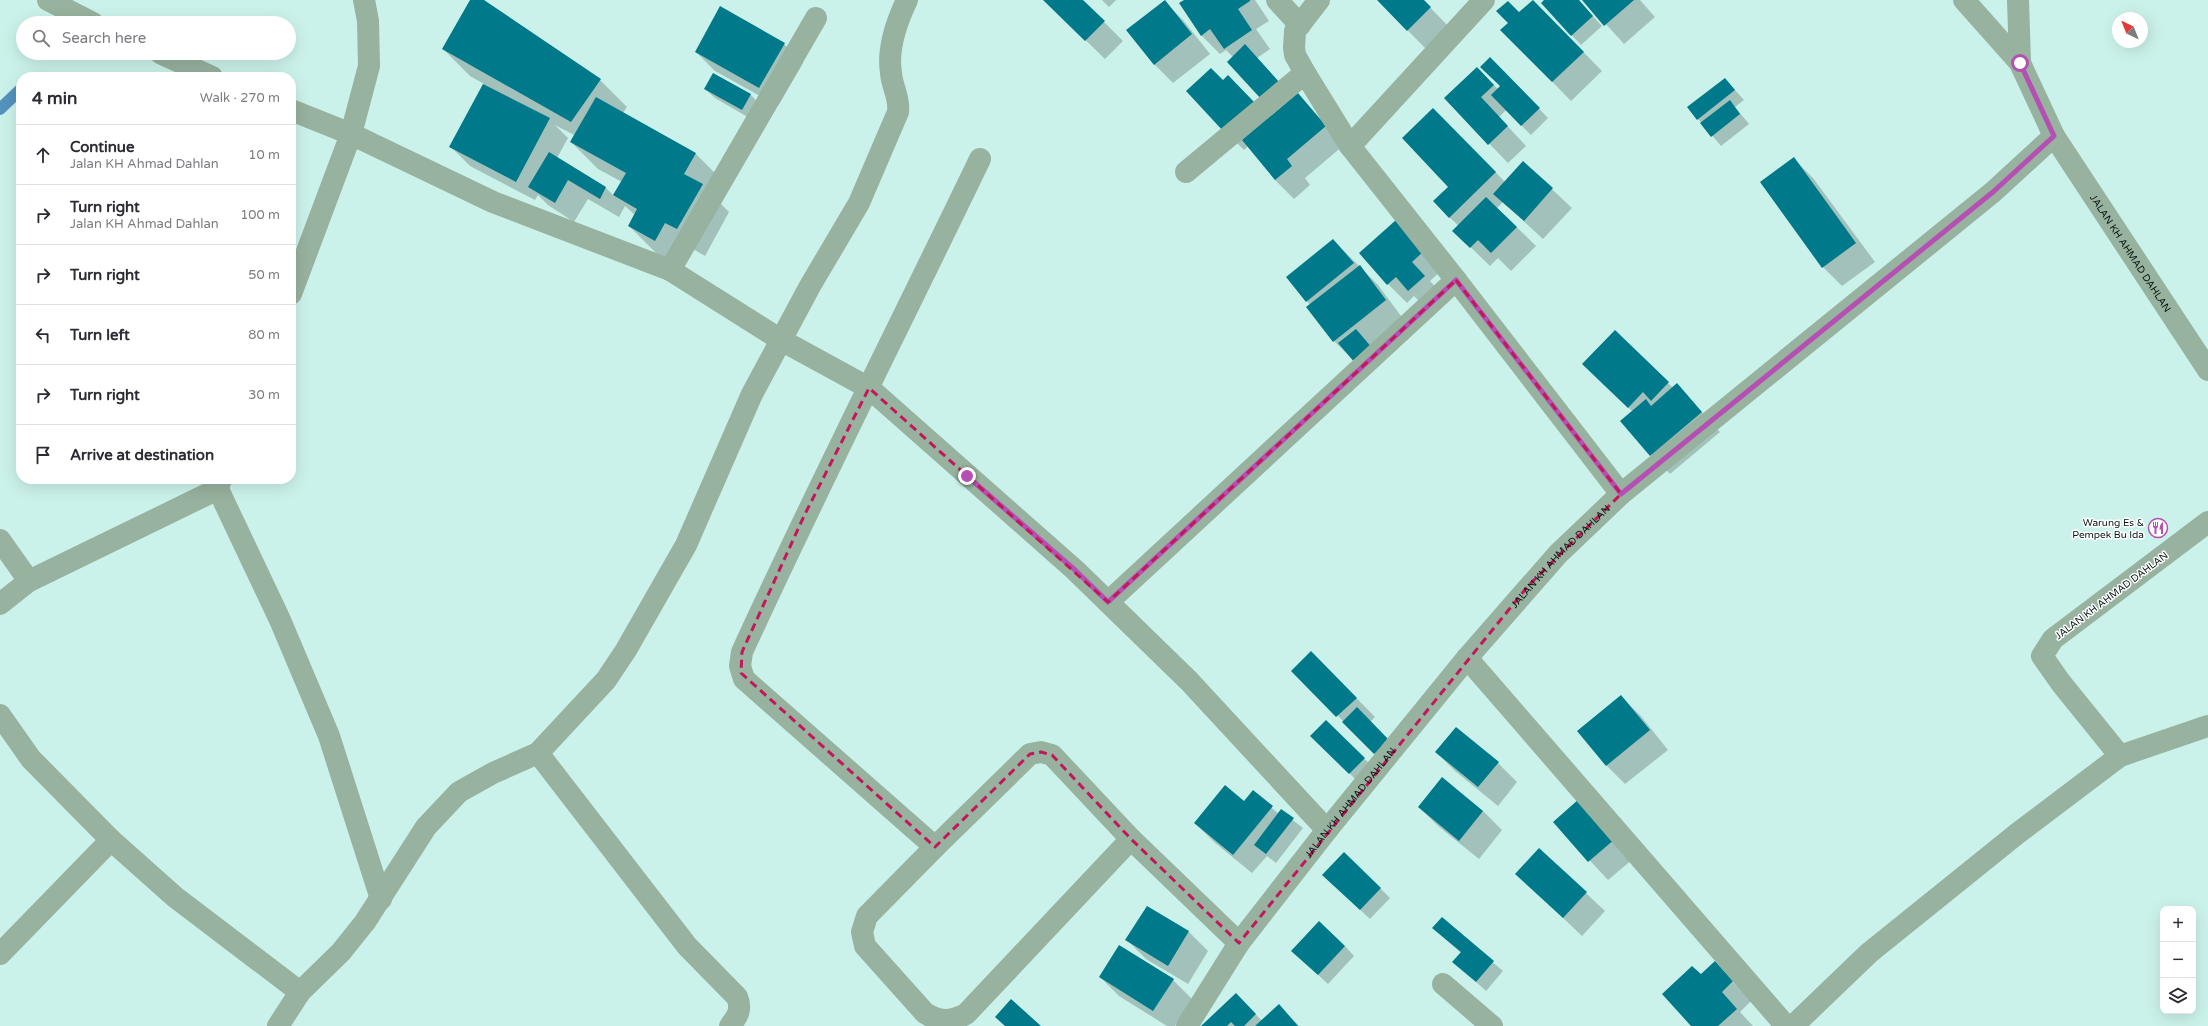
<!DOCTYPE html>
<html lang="en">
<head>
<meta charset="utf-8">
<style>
	:root { --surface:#fff; --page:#f2f2f3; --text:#2b2b33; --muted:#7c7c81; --line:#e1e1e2 }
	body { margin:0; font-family:"Varela Round",sans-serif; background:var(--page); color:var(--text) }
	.controls { position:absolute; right:12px; bottom:12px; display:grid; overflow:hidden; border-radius:8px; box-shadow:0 4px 16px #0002 }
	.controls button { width:36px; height:36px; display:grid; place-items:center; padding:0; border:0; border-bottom:1px solid var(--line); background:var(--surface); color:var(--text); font:20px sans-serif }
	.compass { position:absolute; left:2112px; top:12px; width:36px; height:36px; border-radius:50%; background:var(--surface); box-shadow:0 4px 16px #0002; rotate:317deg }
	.stop { position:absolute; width:12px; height:12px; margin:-9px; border:3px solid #b64fb3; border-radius:50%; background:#fff }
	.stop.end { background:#b64fb3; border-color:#fff; box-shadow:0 1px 4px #0008 }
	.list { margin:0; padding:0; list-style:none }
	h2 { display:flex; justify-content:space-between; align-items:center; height:52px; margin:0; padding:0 16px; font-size:17px }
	h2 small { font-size:13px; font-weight:400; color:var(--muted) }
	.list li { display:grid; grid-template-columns:26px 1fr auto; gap:12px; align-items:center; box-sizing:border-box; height:60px; padding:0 16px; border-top:1px solid var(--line) }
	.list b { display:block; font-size:15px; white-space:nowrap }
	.list p { margin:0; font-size:13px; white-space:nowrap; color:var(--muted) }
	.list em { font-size:13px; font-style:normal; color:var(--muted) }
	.icon { flex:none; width:22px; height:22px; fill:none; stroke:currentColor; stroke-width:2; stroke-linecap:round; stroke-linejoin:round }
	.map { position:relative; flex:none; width:2208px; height:1026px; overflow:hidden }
	.search { position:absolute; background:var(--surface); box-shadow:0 4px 16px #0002; left:16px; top:16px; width:280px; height:44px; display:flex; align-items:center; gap:10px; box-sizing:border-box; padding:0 14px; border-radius:22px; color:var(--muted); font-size:15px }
	.panel { position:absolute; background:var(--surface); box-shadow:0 4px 16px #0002; left:16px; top:72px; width:280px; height:412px; border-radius:16px }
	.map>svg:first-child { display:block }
	.shadow { fill:#0003; fill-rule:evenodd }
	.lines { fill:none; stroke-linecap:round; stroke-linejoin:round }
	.stream { stroke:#5492be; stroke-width:12 }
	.building { fill:#00798a }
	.street { stroke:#97b29e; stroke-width:22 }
	.route { stroke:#b64fb3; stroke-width:5 }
	.marked { fill:none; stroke:#c2185b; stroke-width:3; stroke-dasharray:8 5; stroke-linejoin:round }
	.labels { text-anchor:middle; stroke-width:3; stroke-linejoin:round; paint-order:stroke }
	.street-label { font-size:10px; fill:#061411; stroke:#fff }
	.poi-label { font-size:10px; fill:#061411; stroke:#fff; text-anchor:end }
</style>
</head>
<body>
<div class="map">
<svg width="2208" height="1026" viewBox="0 0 2208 1026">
	<rect width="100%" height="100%" fill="#cbf2ea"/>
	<path class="shadow" d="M471,0H482L600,80L627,107L623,113L696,154L723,181L714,197L729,212L705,256L693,249L682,268L656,253L629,226L635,215L625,206L619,217L588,199L574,222L548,205L538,195L535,200L470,166L451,147L484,84L470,76L443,49ZM555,125L574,135L571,142L598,169L622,182L614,196L606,188L557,158L568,138Z
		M1044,0H1082L1123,41L1105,59Z
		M1102,0H1116L1109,7Z
		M1186,0H1255L1269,21L1256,29L1270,49L1257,58L1233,57L1226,50L1220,54L1201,35Z
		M1378,0H1423L1449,27L1426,49Z
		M1545,0H1578L1602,26L1581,45L1542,3Z
		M1584,0H1640L1655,17L1624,44Z
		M1164,1L1183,20L1210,54L1173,83L1154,64Z
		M1533,1L1602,71L1571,101L1502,30Z
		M784,44L803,63L778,106L715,71L696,52Z
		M1490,58L1548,118L1531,135L1506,110L1499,117L1526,146L1508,163L1445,98L1477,68L1498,89L1501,87Z
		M714,75L751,95L760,105L751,119L715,98L705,89Z
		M1725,79L1744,100L1735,107L1749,124L1721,146L1688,107Z
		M1223,81L1247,95L1269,119L1298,94L1344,145L1305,178L1310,185L1294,199L1275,180L1248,146L1244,150L1225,131Z
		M1452,128L1505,182L1523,162L1572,208L1543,239L1503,202L1497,208L1536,246L1511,271L1498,258L1490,266L1454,231L1459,226L1449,217Z
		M1794,159L1813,178L1875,262L1842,286L1823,267L1761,183Z
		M1396,222L1442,270L1430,281L1443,295L1427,309L1414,296L1407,303L1388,284Z
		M1333,240L1378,285L1404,320L1353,360L1334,341L1308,307L1310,305L1307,301Z
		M1615,331L1673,388L1677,385L1720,432L1670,474L1622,421L1633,412L1602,383Z
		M1293,671H1330L1375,717L1370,722L1385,763Z
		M1621,697L1640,715L1668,750L1625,784L1607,766L1579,731Z
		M1326,722L1374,768L1359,783L1312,736Z
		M1456,728L1498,763L1517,782L1498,806L1455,771L1436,752Z
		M1442,779L1483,811L1502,830L1479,859L1438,826L1419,807Z
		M1253,792L1279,814L1281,811L1303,828L1276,863L1267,856L1252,873L1214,842L1195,823L1244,802Z
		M1579,800L1633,859L1608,880L1554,822Z
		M1540,850L1605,911L1582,936L1517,874Z
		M1323,875L1380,888L1390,898L1370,919Z
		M1147,907L1189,932L1208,951L1188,984L1146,959L1127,940Z
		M1442,919L1503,971L1486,991L1454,962L1461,953L1433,928Z
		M1345,946L1354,956L1328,984L1302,960Z
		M1715,963L1751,1001L1740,1012L1753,1026H1693L1701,976Z
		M1100,977L1173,980L1192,999L1175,1026H1167L1119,996Z
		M1236,994L1262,1021L1279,1005L1299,1026H1203Z"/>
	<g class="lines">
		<path class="stream" d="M0,109L21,89"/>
	</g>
	<path class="building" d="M470,0H484L601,79L571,122L442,49Z
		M1043,0H1083L1105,21L1085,41Z
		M1165,0L1192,34L1154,65L1126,30Z
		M1184,0H1250V1L1238,9L1252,30L1224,49L1210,29L1201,36L1179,3Z
		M1377,0H1424L1431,7L1407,31Z
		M1533,0L1584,52L1552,82L1500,30L1508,23L1496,11L1508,1L1519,12Z
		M1544,0H1579L1593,16L1571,36L1541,3Z
		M1582,0H1634L1604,26Z
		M720,6L785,43L759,88L695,52Z
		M1245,44L1280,83L1262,100L1227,62Z
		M1490,57L1540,108L1521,126L1491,95L1500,86L1480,67Z
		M1477,67L1494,85L1481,97L1508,126L1488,145L1444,98Z
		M1211,68L1223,80L1228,75L1255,103L1224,132L1186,91Z
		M713,73L751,94L742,110L704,89Z
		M1725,78L1735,90L1697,120L1687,107Z
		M483,84L550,118L516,182L449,147Z
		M1298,93L1326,126L1287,159L1292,166L1275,180L1242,140Z
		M596,97L696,153L684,174L703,184L677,229L665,223L655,241L628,226L637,209L613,195L626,173L570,142Z
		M1730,100L1740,114L1711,137L1700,123Z
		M1433,108L1496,172L1449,218L1433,201L1448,187L1402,138Z
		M549,152L606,187L600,199L568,180L555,203L528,187Z
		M1794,157L1856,243L1822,268L1760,182Z
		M1523,161L1553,188L1524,221L1493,194Z
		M1486,197L1517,227L1491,253L1478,240L1470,248L1452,231Z
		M1396,220L1424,251L1412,262L1425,276L1408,291L1396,277L1387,285L1359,253Z
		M1333,239L1354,263L1306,302L1286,277Z
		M1360,265L1386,300L1333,342L1306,307Z
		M1356,329L1373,349L1356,364L1338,343Z
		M1615,330L1669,382L1651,401L1643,392L1628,408L1582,364Z
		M1677,383L1702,412L1650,456L1620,421L1646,399L1651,406Z
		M1311,651L1357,698L1336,717L1291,671Z
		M1621,695L1650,730L1606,766L1577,731Z
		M1357,707L1389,740L1374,754L1342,722Z
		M1326,720L1365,758L1349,774L1310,736Z
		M1456,727L1499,762L1478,787L1435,752Z
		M1442,777L1483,811L1459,841L1418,807Z
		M1225,785L1244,801L1253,790L1273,806L1233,855L1194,823Z
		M1579,799L1615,839L1588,862L1553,822Z
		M1281,809L1294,818L1266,854L1254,845Z
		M1539,848L1587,892L1563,918L1515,874Z
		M1344,852L1381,888L1360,910L1322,875Z
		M1147,906L1189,931L1168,966L1125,940Z
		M1442,917L1494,961L1476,982L1452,962L1461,952L1432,928Z
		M1319,921L1345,946L1318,975L1291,951Z
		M1119,945L1174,979L1153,1011L1099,977Z
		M1715,961L1733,981L1722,992L1737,1009L1718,1026H1691L1662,994L1692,966L1701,974Z
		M1236,993L1256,1014L1244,1026H1235L1231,1022L1227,1026H1201Z
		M1011,999L1041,1026H1005L995,1017Z
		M1279,1004L1298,1026H1255Z"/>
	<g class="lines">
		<g class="street">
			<path d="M48,0L93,23"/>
			<path d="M1277,0L1300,25"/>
			<path d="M1319,0L1295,31L1294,48L1295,55L1305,73L1350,146L1456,280L1621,494"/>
			<path d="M1964,0L2020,63"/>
			<path d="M160,53L212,77"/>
			<path d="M291,110L351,134L493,202L670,270L781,340L810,286L859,203L898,112C900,98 892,87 891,73C887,49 897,21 907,0"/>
			<path id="s1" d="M2054,136L2208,370"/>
			<path d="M1350,146L1484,0"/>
			<path d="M980,159C901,323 818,486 742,652L740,666L744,679L935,847L867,916L862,932L865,946L925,1013C939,1022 950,1022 966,1014L1131,839L1239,943"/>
			<path d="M1186,172L1305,73"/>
			<path d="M670,270L816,18"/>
			<path d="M291,294L351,134L369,66L368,21L364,0"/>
			<path d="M218,489L280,620L329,736L381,899"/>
			<path d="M2208,522L2053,639L2042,656L2061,683L2120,756L2208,726"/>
			<path d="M0,540L29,581"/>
			<path d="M1108,602L1456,280"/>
			<path d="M0,604L29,581L218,489L221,479"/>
			<path d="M1467,658L1786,1026"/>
			<path d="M0,715L31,759L111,840"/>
			<path d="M538,753L687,946L737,997C742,1009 738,1016 730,1026"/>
			<path d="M935,847L1030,754L1041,752L1052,755L1131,839"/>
			<path d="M0,954L111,840L175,897L300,992L341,952L365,922L426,827L459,792L493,773L538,753L606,680L626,650L686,545L752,394L781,340L869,388L1075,570L1189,681L1327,830"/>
			<path d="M1443,984L1492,1026"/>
			<path d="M278,1026L300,992"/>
			<path id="s2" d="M1187,1026L1239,943L1327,830L1467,658L1558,554L1621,494L1993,192L2054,136L2020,63L2018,0"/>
			<path d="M1793,1026L1869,953L2018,833L2120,756"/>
		</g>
	</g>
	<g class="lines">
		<path class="route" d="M967,476L1075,570L1108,602L1456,280L1621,494L1993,192L2054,136L2020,63"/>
	</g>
	<path class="marked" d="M1456,280L1621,494L1528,586L1239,943L1131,839L1052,755L1041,752L1030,754L935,847L741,673L742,652L804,516L869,388L1108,602Z"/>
	<defs>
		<g id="restaurant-ring" transform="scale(1)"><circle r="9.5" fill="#fff" stroke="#b64fb3" stroke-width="1.5"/><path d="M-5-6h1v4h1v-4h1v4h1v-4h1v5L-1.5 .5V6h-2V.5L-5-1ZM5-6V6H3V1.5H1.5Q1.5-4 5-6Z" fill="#b64fb3"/></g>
	</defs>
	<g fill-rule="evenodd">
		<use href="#restaurant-ring" x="2158" y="528"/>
	</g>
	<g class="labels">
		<g class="street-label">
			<text dy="4" stroke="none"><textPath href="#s1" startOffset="140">JALAN KH AHMAD DAHLAN</textPath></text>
			<text dy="4" stroke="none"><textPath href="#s2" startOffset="601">JALAN KH AHMAD DAHLAN</textPath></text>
			<text transform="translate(2111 595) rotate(-37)" y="4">JALAN KH AHMAD DAHLAN</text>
			<text dy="4" stroke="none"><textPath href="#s2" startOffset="277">JALAN KH AHMAD DAHLAN</textPath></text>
		</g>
		<g class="poi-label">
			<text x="2144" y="526">Warung Es &amp;<tspan x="2144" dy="12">Pempek Bu Ida</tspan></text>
		</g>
	</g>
</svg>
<div class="controls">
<button>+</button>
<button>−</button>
<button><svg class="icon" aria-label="layers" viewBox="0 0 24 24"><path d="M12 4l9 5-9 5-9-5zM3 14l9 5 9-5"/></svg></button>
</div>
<svg class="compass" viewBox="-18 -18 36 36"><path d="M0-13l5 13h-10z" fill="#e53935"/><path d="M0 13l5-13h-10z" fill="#7c7c81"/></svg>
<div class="stop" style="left:2020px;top:63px"></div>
<div class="stop end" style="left:967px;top:476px"></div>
<div class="search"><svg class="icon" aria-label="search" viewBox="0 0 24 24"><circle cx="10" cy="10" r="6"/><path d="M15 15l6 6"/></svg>Search here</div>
<section class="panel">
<h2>4 min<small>Walk · 270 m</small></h2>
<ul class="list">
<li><svg class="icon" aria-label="ahead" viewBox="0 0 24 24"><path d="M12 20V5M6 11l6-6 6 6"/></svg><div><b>Continue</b><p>Jalan KH Ahmad Dahlan</p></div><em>10 m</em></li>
<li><svg class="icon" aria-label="right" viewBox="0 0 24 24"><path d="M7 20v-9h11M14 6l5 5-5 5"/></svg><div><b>Turn right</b><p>Jalan KH Ahmad Dahlan</p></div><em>100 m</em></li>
<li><svg class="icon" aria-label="right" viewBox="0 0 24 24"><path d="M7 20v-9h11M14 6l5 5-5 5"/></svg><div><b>Turn right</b></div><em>50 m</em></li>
<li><svg class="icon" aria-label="left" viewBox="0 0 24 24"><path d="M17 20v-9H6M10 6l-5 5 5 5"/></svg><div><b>Turn left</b></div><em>80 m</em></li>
<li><svg class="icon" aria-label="right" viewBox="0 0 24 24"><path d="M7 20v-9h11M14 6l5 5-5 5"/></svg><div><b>Turn right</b></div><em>30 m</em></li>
<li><svg class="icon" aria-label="arrive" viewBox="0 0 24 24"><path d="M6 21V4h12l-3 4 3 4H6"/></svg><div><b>Arrive at destination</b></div></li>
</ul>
</section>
</div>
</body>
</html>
